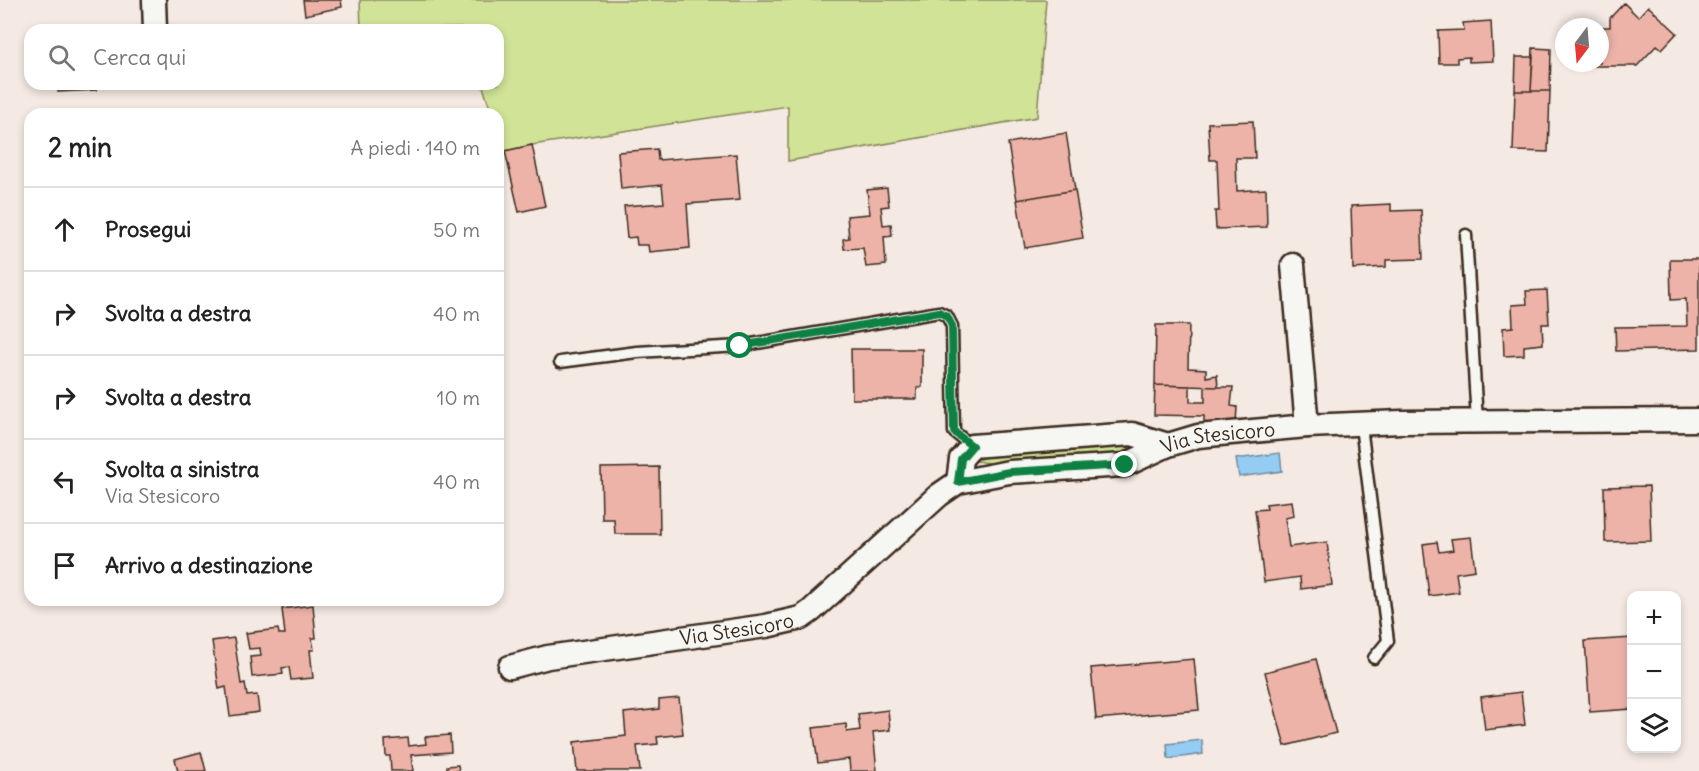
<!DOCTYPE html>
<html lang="it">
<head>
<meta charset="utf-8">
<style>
	:root { --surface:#fff; --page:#f2f2f2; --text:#222; --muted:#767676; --line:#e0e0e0 }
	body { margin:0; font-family:Delius,sans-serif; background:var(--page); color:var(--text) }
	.controls { position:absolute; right:18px; bottom:18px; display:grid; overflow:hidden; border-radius:12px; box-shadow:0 3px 9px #0003 }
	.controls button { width:54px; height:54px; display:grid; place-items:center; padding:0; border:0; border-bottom:2px solid var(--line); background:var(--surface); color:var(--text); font:30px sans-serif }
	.compass { position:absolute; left:1555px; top:18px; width:54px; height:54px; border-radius:50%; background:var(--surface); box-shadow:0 3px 9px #0003; rotate:196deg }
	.stop { position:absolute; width:18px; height:18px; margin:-14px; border:4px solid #0b8043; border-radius:50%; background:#fff }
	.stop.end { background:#0b8043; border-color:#fff; box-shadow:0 2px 6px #0008 }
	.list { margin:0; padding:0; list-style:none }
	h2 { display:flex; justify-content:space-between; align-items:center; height:78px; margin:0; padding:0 24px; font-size:26px }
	h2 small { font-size:20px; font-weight:400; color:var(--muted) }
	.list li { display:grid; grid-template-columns:39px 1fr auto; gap:18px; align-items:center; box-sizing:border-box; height:84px; padding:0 24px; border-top:2px solid var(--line) }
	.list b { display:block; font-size:22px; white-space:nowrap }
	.list p { margin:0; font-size:20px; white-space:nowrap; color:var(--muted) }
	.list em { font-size:20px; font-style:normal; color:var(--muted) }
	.icon { flex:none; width:33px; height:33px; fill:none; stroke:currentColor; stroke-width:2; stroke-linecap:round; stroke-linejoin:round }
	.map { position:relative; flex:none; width:1699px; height:771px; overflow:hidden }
	.search { position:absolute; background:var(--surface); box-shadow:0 3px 9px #0003; left:24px; top:24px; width:480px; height:66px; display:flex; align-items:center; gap:15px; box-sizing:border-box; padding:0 21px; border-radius:18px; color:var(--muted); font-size:22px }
	.panel { position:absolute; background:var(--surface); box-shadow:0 3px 9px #0003; left:24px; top:108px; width:480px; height:498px; border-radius:18px }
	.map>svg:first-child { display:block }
	.green { fill:#d0e397; stroke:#86865a; stroke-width:1.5 }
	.water { fill:#95ccf3; stroke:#718b9e; stroke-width:1.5 }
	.building { fill:#edb3a9; stroke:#3b2a1e; stroke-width:1.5 }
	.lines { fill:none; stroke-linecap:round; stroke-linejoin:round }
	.service-casing { stroke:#3b2a1e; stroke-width:15 }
	.minor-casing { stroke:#3b2a1e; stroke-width:27 }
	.service { stroke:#f6f6f2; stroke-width:10 }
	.minor { stroke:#f6f6f2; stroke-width:22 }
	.route { stroke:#0b8043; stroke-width:8 }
	.labels { text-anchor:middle; stroke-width:4.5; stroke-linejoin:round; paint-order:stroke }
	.street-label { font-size:20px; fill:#3b2a1e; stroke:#f6f6f2 }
</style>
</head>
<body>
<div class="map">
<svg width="1699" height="771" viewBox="0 0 1699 771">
	<rect width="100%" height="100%" fill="#f4e9e3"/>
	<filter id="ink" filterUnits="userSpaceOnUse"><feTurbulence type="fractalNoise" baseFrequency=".0167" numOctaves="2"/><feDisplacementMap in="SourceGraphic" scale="12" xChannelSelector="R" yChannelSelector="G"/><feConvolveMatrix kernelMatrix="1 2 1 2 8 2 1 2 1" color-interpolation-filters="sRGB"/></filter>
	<g filter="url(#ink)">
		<path class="green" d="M360,0H1046L1037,117L788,161V106L532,145L505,151L498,130V114H492L482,84H498V30H462L461,28L361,30Z
			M1124,444L1129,446L1128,451L1122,456L996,464L975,461L990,455Z"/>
		<path class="water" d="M1280,453L1282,471L1239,477L1236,459Z
			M1202,740L1203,754L1168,759L1167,744Z"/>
		<path class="building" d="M303,0H341L342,7L305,15Z
			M1624,3L1638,17L1648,6L1677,33L1662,49L1657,45L1637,66H1589V63H1600V27H1610V18Z
			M1491,21L1493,61L1469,62V57L1457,58V63H1439L1438,31L1464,30L1463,23Z
			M1533,48L1551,49L1550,91H1531Z
			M1516,57H1533L1531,91H1515Z
			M58,84H97V90L58,92Z
			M1515,91H1550L1548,152L1513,151Z
			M1253,121L1255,158H1236L1237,191L1266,189L1267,227L1216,229L1215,211H1219L1217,160H1210L1208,123Z
			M1066,133L1075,190L1017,200L1008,143Z
			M532,145L545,206L519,212L505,151Z
			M657,149L658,160L736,154L740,200L687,204L690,248L649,252L648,245H637L636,237L627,238L624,206L664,203L662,185L621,189L618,152Z
			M887,188L889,206L881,207L883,225L891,224L892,236L884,237L886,265L866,267L863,248L844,249L843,239L849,238L847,216L870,214L867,190Z
			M1075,190L1083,238L1025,248L1017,200Z
			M1391,204V211L1421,210L1423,259L1386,260V267L1353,269L1351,206Z
			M1670,259H1699V349L1616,351L1615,327L1687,326L1686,299L1671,300Z
			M1547,290L1549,324H1542L1543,344L1524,346V355L1504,356L1503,328L1513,327L1512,305L1527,304L1526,291Z
			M1156,325H1189L1188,368L1206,369V377L1217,375L1218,387L1155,385Z
			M851,349H922V387L917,388V399H852Z
			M1155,385L1190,386V402H1205V387H1233L1231,406L1237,407L1236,423L1204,426V416L1154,415Z
			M659,467L660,534H615L614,519H602L601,468Z
			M1649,486L1651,541L1605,542L1604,487Z
			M1292,501L1294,516L1285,518L1289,547L1327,542L1332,585L1301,589L1300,577L1264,582L1255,510L1267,509L1266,504Z
			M1471,537L1475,570L1456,573L1459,592L1429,596L1423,544L1437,542L1439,552L1453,550L1451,539Z
			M313,605L316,638H312L314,650H310L313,678L291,680L289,667L282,668L283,674L252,677L250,657L261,656L260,648L249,649L246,633L278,629L279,634H285L282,609Z
			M234,638L241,684L245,683L247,696L257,695L259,712L230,716L226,687L219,689L212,641Z
			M1632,638V709L1590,712L1585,641Z
			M1194,659L1199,710L1096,719L1091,668Z
			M1316,659L1336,733L1285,746L1265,672Z
			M1521,692L1525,725L1485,730L1481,697Z
			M679,698L683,734L657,737L658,744L637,746L640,771H577L574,742L626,736L624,713L659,709V700Z
			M888,710L890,730L873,732L877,771H850L849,759L818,763L813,728L846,724L847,732L860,730L858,714Z
			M450,735L451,752L411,755L413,771H391L390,756H386L385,740L408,738L409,746L426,744L425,737Z
			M201,752L206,771H178L175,759Z
			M458,765L459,771H447V766Z"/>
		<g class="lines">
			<g class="service-casing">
				<path id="service" d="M1466,235L1477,421
					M560,362L637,352L740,346L939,312L947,316L952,326L954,432L972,446
					M1361,426L1388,641L1374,658"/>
			</g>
			<g class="minor-casing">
				<g id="minor">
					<path d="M154,0L155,30"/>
					<path d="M1293,265L1307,426"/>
					<path d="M958,482L961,459L972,446L1132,434L1168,445"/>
					<path id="s1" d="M510,667L548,657L766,626L801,618L811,611L939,495L958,482L1009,472L1125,465L1168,445L1198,436L1307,426L1401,422L1699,420"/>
				</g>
			</g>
			<use href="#service" class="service"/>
			<use href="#minor" class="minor"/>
		</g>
	</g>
	<g class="lines" filter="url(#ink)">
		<path class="route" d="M740,346L939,312L947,316L952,326L954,432L972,446L961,459L958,482L1009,472L1125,465"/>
	</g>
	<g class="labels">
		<g class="street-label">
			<text dy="7" stroke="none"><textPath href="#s1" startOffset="770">Via Stesicoro</textPath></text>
			<text dy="7" stroke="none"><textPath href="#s1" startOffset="230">Via Stesicoro</textPath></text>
		</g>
	</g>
</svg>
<div class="controls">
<button>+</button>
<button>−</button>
<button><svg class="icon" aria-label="layers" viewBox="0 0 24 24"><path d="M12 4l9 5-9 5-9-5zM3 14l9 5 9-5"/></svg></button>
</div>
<svg class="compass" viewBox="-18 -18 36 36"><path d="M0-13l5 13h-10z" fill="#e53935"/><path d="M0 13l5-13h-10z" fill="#767676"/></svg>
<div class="stop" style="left:740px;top:346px"></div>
<div class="stop end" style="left:1125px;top:465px"></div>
<div class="search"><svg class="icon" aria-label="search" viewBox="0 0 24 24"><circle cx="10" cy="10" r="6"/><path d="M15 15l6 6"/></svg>Cerca qui</div>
<section class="panel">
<h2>2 min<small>A piedi · 140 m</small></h2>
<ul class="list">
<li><svg class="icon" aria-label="ahead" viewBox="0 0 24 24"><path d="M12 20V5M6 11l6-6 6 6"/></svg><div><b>Prosegui</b></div><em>50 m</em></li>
<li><svg class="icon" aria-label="right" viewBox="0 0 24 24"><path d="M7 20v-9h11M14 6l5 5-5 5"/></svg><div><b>Svolta a destra</b></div><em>40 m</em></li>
<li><svg class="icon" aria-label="right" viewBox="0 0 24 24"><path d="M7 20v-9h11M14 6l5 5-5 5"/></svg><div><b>Svolta a destra</b></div><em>10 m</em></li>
<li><svg class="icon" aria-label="left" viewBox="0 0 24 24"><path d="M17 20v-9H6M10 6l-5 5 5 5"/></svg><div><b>Svolta a sinistra</b><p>Via Stesicoro</p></div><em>40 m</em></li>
<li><svg class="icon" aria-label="arrive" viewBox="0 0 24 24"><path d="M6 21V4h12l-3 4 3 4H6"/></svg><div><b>Arrivo a destinazione</b></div></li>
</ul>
</section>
</div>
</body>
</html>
